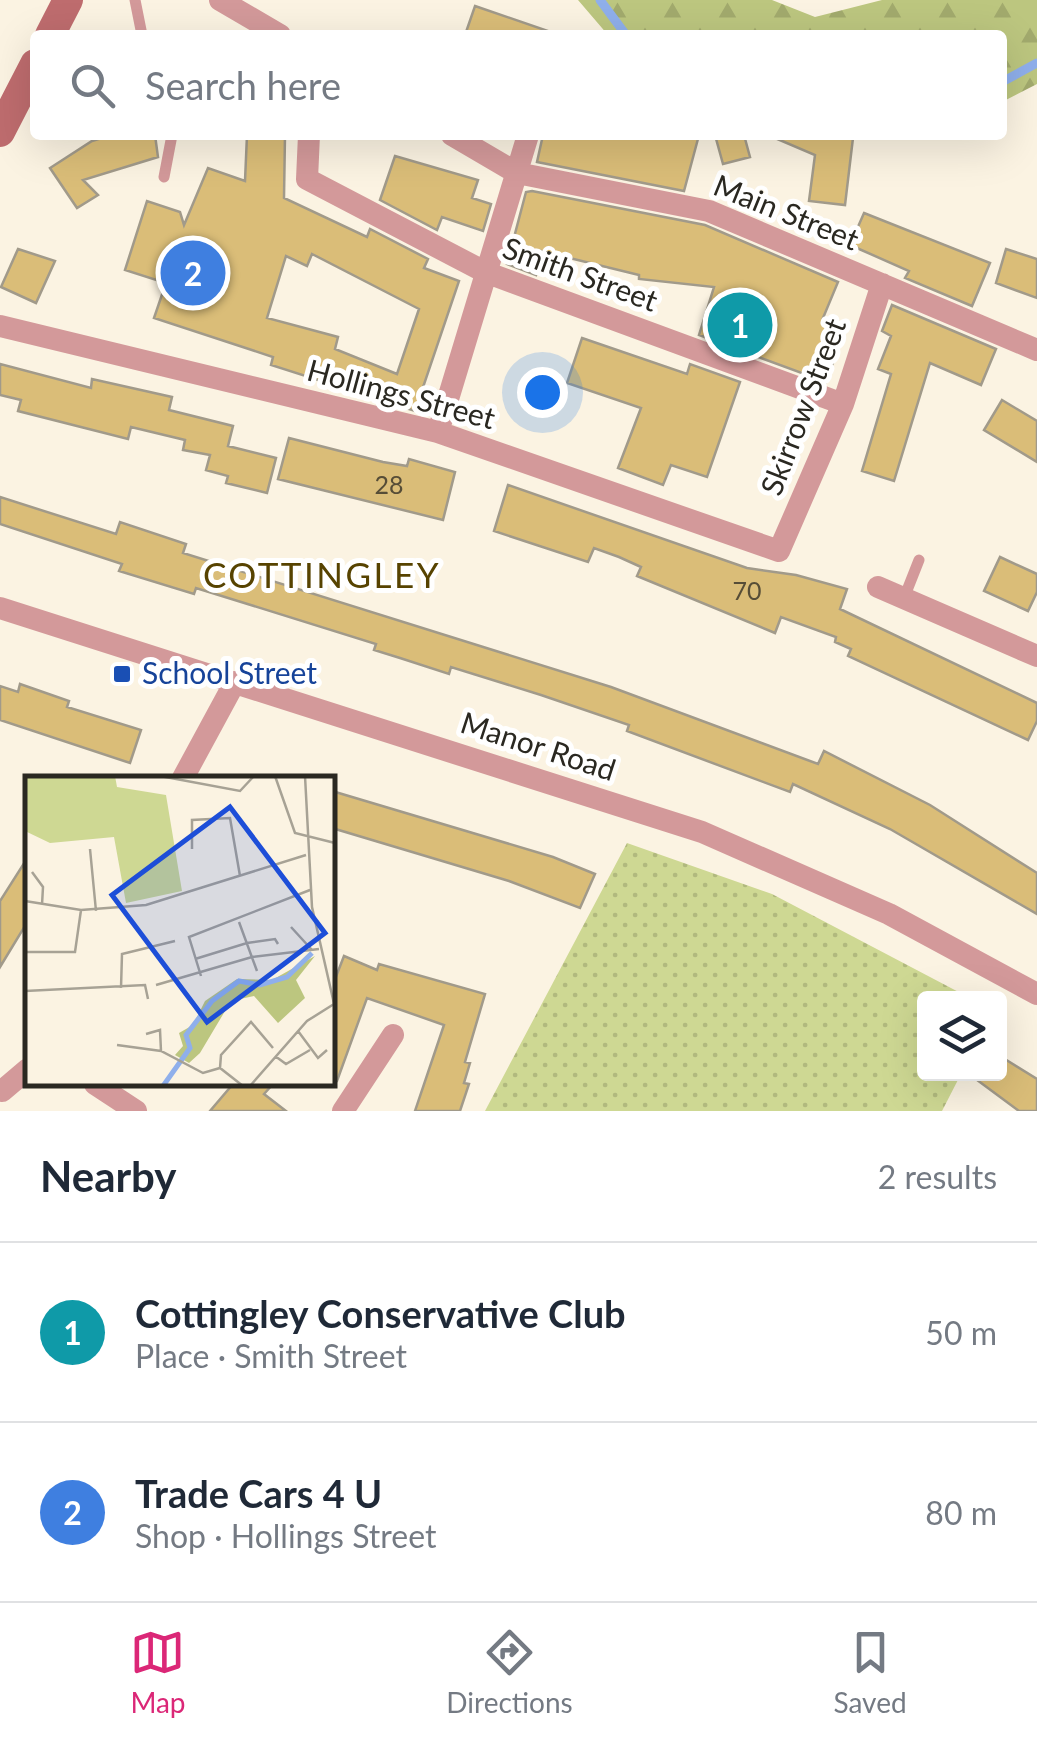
<!DOCTYPE html>
<html lang="en">
<head>
<meta charset="utf-8">
<style>
	:root { --surface:#fff; --page:#f2f2f3; --text:#1f2937; --muted:#747a83; --line:#e0e1e3; --accent:#db2777 }
	body { margin:0; font-family:Lato,sans-serif; background:var(--page); color:var(--text) }
	.controls { position:absolute; right:30px; bottom:30px; display:grid; overflow:hidden; border-radius:10px; box-shadow:0 10px 40px #0002 }
	.controls button { width:90px; height:90px; display:grid; place-items:center; padding:0; border:0; border-bottom:2px solid var(--line); background:var(--surface); color:var(--text); font:50px sans-serif }
	.you { position:absolute; left:542px; top:392px; width:35px; height:35px; margin:-25px; border:8px solid #fff; border-radius:50%; background:#1a73e8; box-shadow:0 0 0 15px #1a73e833 }
	.badge { display:grid; place-items:center; width:65px; height:65px; border-radius:50%; background:var(--accent); color:#fff; font-size:32px; font-weight:700 }
	.pin { position:absolute; translate:-50% -50%; border:5px solid #fff; box-shadow:0 2px 10px #0006 }
	.list { margin:0; padding:0; list-style:none }
	h2 { display:flex; justify-content:space-between; align-items:center; height:130px; margin:0; padding:0 40px; font-size:42px }
	h2 small { font-size:32px; font-weight:400; color:var(--muted) }
	.list li { display:grid; grid-template-columns:65px 1fr auto; gap:30px; align-items:center; box-sizing:border-box; height:180px; padding:0 40px; border-top:2px solid var(--line) }
	.list b { display:block; font-size:38px; white-space:nowrap }
	.list p { margin:0; font-size:32px; white-space:nowrap; color:var(--muted) }
	.list em { font-size:32px; font-style:normal; color:var(--muted) }
	.icon { flex:none; width:55px; height:55px; fill:none; stroke:currentColor; stroke-width:2; stroke-linecap:round; stroke-linejoin:round }
	.map { position:relative; flex:none; width:1037px; height:1111px; overflow:hidden }
	.search { position:absolute; background:var(--surface); box-shadow:0 10px 40px #0002; left:30px; right:30px; top:30px; height:110px; display:flex; align-items:center; gap:25px; box-sizing:border-box; padding:0 35px; border-radius:10px; color:var(--muted); font-size:38px }
	.sheet { height:490px; background:var(--surface) }
	nav { display:flex; justify-content:space-around; align-items:center; box-sizing:border-box; height:140px; border-top:2px solid var(--line); background:var(--surface); font-size:28px; color:var(--muted) }
	nav a { display:grid; justify-items:center; gap:5px }
	nav .on { color:var(--accent) }
	.map>svg:first-child { display:block }
	.forest { fill:url(#forest-firs) }
	.park { fill:url(#park-dots) }
	.lines { fill:none; stroke-linecap:round; stroke-linejoin:round }
	.stream { stroke:#8fafeb; stroke-width:9 }
	.building { fill:#dabd78; stroke:#a19a8a; stroke-width:2.5; fill-rule:evenodd }
	.lane { stroke:#d3999a; stroke-width:11 }
	.street { stroke:#d3999a; stroke-width:22 }
	.secondary { stroke:#be6c6e; stroke-width:30 }
	.transit-dot { fill:#1a4fb4; stroke:#fff; stroke-width:4 }
	.labels { text-anchor:middle; stroke-width:10; stroke-linejoin:round; paint-order:stroke }
	.number-label { font-size:25px; fill:#564d37 }
	.street-label { font-size:30px; fill:#2a2821; stroke:#fff }
	.transit-label { font-size:30px; fill:#164399; stroke:#fff; text-anchor:start }
	.quarter-label { font-size:35px; letter-spacing:2.5px; fill:#574300; stroke:#fff }
	.inset-river { fill:none; stroke:#8fafeb; stroke-width:5 }
	.inset-road { fill:none; stroke:#a7a295; stroke-width:2.5 }
	.view { fill:#1d4ed8; fill-opacity:0.15; stroke:#1d4ed8; stroke-width:5 }
	.inset-edge { fill:none; stroke:#2a2821; stroke-width:5 }
</style>
</head>
<body>
<div class="map">
<svg width="1037" height="1111" viewBox="0 0 1037 1111">
	<defs>
		<pattern id="forest-firs" width="22" height="20" patternUnits="userSpaceOnUse" patternTransform="scale(2.5)"><rect width="22" height="20" fill="#bcc67f"/><path d="M5 1l3.5 6h-7zM16 11l3.5 6h-7z" fill="#a2aa6d"/></pattern>
		<pattern id="park-dots" width="8" height="8" patternUnits="userSpaceOnUse" patternTransform="scale(2.5)"><rect width="8" height="8" fill="#ced893"/><path d="M2 2h.1M6 6h.1" fill="none" stroke="#b1b97e" stroke-width="1.8" stroke-linecap="round"/></pattern>
	</defs>
	<rect width="100%" height="100%" fill="#fbf3e2"/>
	<path class="forest" d="M578,0H772L815,17L882,0H1037V84L1002,102V35H608Z"/>
	<path class="park" d="M627,843L772,894L970,998H924V1074H961L942,1111H485Z"/>
	<g class="lines">
		<path class="stream" d="M600,0L626,35
			M1002,82L1037,63"/>
	</g>
	<path class="building" d="M475,6L548,31L547,35H465Z
		M111,135H155L158,157L83,180L98,195L77,208L50,168L92,141Z
		M247,135H285L284,198L367,237L370,229L428,259L424,268L459,281L415,411L271,365L273,357L154,318L166,283L125,270L147,201L180,212L184,225L208,168L245,181ZM312,254L419,309L397,374L335,349L338,337L267,318L286,256L307,266Z
		M543,135H699L684,191L537,162Z
		M715,135H744L750,157L723,164Z
		M768,135L853,138L845,205L809,201L815,155Z
		M395,156L478,180L472,198L491,204L483,231L442,217L437,230L380,200Z
		M532,191L705,225L838,282L823,318L846,327L826,382L699,335L714,287L639,279V275L541,251L536,275L507,264L526,192Z
		M864,213L990,263L972,306L905,278L909,271L850,245Z
		M18,249L55,261L36,303L1,287Z
		M1006,249L1037,259V298L996,283Z
		M892,305L996,349L981,385L930,363L894,481L862,471L891,374L878,369L891,336L882,331Z
		M582,338L687,374L690,364L740,382L707,477L671,465L663,485L618,468L641,408L567,383Z
		M0,364L91,388L92,379L172,397L169,410L233,426L228,446L276,458L267,493L226,483L228,476L206,470L210,455L183,450L185,440L131,427L128,439L18,411L21,400L0,395Z
		M1002,400L1037,421V462L984,430Z
		M289,438L383,462L407,466L409,459L455,472L443,520L278,479Z
		M508,485L747,568L796,575L847,589L840,609L1037,703V721L1028,740L848,656L851,649L835,642L836,637L781,617L775,633L637,576L641,567L619,557L594,548L588,562L494,531Z
		M0,497L116,534L120,522L186,544L183,553L611,687L818,764L824,751L930,805L1037,873V914L890,829L793,784L790,792L627,731L629,725L541,695L451,667L449,674L400,658L374,650L376,644L196,588L194,594L119,571L122,564L0,524Z
		M1000,557L1037,574V592L1028,611L984,591Z
		M20,684L69,701L67,707L141,730L130,763L0,720V686L18,692Z
		M332,791L553,857L595,874L580,908L509,881L332,828Z
		M28,857V921L0,967V901Z
		M344,956L377,970L379,964L485,994L465,1062L470,1063L464,1083L469,1084L460,1111H415L444,1025L367,998L337,1081H332V987Z
		M1000,1056L1037,1079V1111H1019L969,1074H1000Z
		M233,1084H273L264,1094L286,1111H210Z"/>
	<g class="lines">
		<path class="lane" d="M135,0L142,35
			M164,177L172,135
			M904,598L919,560"/>
		<path class="street" d="M220,0L280,35
			M309,135L307,179L485,272L843,404
			M452,135L517,173L709,211L1037,350
			M0,326L438,432L779,551L843,404L882,284
			M438,432L528,135
			M878,587L1037,656
			M0,608L702,832L889,914L1037,994
			M183,778L235,682
			M95,1084L136,1111
			M2,1091L28,1069
			M343,1111L393,1035"/>
		<path class="secondary" d="M50,35L68,0
			M0,132L35,64"/>
	</g>
	<rect class="transit-dot" x="112" y="664" width="20" height="20" rx="5"/>
	<g class="labels">
		<g class="number-label">
			<text x="389" y="494">28</text>
			<text x="747" y="600">70</text>
		</g>
		<g class="street-label">
			<text transform="translate(786 213) rotate(22)" y="10">Main Street</text>
			<text transform="translate(580 275) rotate(20)" y="10">Smith Street</text>
			<text transform="translate(401 395) rotate(15)" y="10">Hollings Street</text>
			<text transform="translate(804 407) rotate(-69)" y="10">Skirrow Street</text>
			<text transform="translate(538 747) rotate(18)" y="10">Manor Road</text>
		</g>
		<g class="transit-label">
			<text x="142" y="684">School Street</text>
		</g>
		<g class="quarter-label">
			<text x="322" y="588">COTTINGLEY</text>
		</g>
	</g>
	<g transform="translate(25 776)">
		<rect width="310" height="310" fill="#fbf3e2"/>
		<path d="M290,180L271,204L280,222L253,247L229,220L206,225L175,277L164,287L150,279L158,270L154,257L168,249L180,225L212,203L247,204Z" fill="#bcc67f"/>
		<path d="M0,0H90L92,11L141,19L157,115L101,127L89,61L25,67L0,55Z" fill="#ced893"/>
		<path class="inset-river" d="M138,310L165,272L161,259L187,225L214,205L235,209L262,201L287,177"/>
		<path class="inset-road" d="M135,0L215,15L229,0M250,0L270,57L310,67M280,0L287,131L310,232M65,73L71,135M167,73V44L205,42L215,100M7,96L18,111L17,129M0,125L56,134L121,129L281,79M214,146L232,195M266,151L287,174M0,176H50L56,134M170,183L222,167L250,163L253,168M176,200L164,161L285,114M131,209L227,181L294,173M96,212L97,178L150,165M0,215L120,209L123,223M273,255L293,282L302,274M121,258L135,254L136,275M92,269L136,275L178,297L195,292L218,310M250,280L261,288L285,274M195,292L196,279L226,246L248,272M225,310L282,245L309,228"/>
		<path class="view" d="M205,31L300,157L182,246L87,119Z"/>
		<rect width="310" height="310" class="inset-edge"/>
	</g>
</svg>
<div class="controls">
<button><svg class="icon" aria-label="layers" viewBox="0 0 24 24"><path d="M12 4l9 5-9 5-9-5zM3 14l9 5 9-5"/></svg></button>
</div>
<div class="you"></div>
<div class="pin badge" style="left:740px;top:325px;background:#0f9aa8">1</div>
<div class="pin badge" style="left:193px;top:273px;background:#3f7fe0">2</div>
<div class="search"><svg class="icon" aria-label="search" viewBox="0 0 24 24"><circle cx="10" cy="10" r="6"/><path d="M15 15l6 6"/></svg>Search here</div>
</div>
<section class="sheet">
<h2>Nearby<small>2 results</small></h2>
<ul class="list">
<li><span class="badge" style="background:#0f9aa8">1</span><div><b>Cottingley Conservative Club</b><p>Place · Smith Street</p></div><em>50 m</em></li>
<li><span class="badge" style="background:#3f7fe0">2</span><div><b>Trade Cars 4 U</b><p>Shop · Hollings Street</p></div><em>80 m</em></li>
</ul>
</section>
<nav>
<a class="on"><svg class="icon" aria-label="map" viewBox="0 0 24 24"><path d="M3 6l6-2 6 2 6-2v14l-6 2-6-2-6 2zM9 4v14M15 6v14"/></svg>Map</a>
<a><svg class="icon" aria-label="directions" viewBox="0 0 24 24"><path d="M12 3l9 9-9 9-9-9zM9 14v-3h6M13 9l2 2-2 2"/></svg>Directions</a>
<a><svg class="icon" aria-label="saved" viewBox="0 0 24 24"><path d="M7 4h10v16l-5-4-5 4z"/></svg>Saved</a>
</nav>
</body>
</html>
